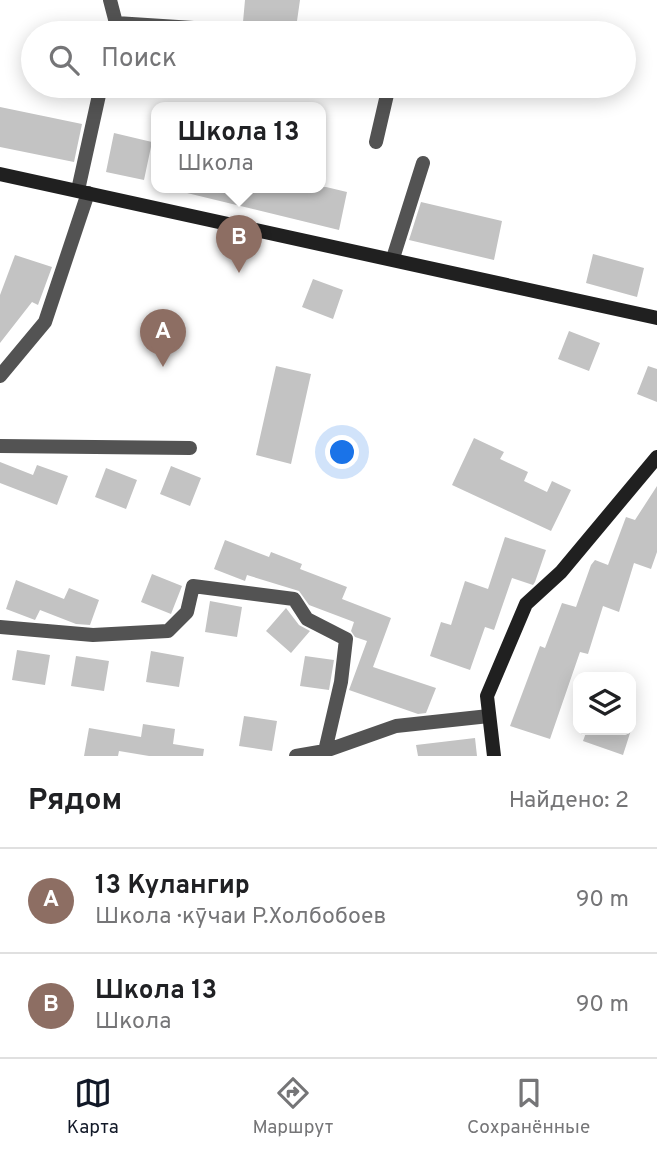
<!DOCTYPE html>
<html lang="ru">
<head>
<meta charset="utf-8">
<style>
	:root { --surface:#fff; --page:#f2f2f2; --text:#202124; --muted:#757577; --line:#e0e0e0; --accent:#111827 }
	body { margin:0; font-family:Overpass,sans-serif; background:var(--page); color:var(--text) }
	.controls { position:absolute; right:21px; bottom:21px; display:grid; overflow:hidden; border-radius:14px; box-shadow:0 4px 18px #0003 }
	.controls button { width:63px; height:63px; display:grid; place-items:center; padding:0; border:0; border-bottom:2px solid var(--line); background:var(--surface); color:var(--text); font:35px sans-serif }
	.you { position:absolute; left:343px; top:453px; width:24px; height:24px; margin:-18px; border:5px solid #fff; border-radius:50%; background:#1a73e8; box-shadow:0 0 0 10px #1a73e833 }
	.badge { display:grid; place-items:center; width:46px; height:46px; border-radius:50%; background:var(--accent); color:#fff; font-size:23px; font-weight:700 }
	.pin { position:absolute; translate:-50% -58px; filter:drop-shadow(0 2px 4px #0008) }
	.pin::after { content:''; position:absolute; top:37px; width:24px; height:21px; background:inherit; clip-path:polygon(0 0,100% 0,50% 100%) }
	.popup { position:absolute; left:151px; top:102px; width:175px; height:91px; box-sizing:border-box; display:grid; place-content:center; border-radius:14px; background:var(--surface); filter:drop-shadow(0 2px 5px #0005); font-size:23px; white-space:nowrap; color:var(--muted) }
	.popup b { font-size:26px; color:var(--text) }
	.popup::after { content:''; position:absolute; left:50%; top:100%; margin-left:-14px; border:14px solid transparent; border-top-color:var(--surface) }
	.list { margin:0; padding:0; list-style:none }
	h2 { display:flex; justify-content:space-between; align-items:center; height:91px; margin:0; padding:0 28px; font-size:30px }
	h2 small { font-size:23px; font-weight:400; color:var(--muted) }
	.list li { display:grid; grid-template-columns:46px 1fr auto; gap:21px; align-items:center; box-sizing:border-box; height:105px; padding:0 28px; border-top:2px solid var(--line) }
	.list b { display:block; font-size:26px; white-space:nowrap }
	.list p { margin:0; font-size:23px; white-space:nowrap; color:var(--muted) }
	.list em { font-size:23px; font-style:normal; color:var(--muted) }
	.icon { flex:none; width:38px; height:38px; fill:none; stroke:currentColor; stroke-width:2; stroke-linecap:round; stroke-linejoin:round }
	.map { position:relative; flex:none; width:657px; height:756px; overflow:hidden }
	.search { position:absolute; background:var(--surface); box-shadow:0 4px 18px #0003; left:21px; right:21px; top:21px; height:77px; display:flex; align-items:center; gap:18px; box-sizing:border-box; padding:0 24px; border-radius:38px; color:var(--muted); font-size:26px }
	.sheet { height:301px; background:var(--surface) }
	nav { display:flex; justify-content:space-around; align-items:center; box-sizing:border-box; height:98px; border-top:2px solid var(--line); background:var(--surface); font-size:19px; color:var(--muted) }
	nav a { display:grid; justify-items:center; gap:4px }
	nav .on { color:var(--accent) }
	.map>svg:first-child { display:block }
	.building { fill:#c3c3c3 }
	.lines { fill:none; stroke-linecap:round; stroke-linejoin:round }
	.street { stroke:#535353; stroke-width:14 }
	.secondary { stroke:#202020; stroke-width:14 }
</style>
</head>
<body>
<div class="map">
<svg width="657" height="756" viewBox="0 0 657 756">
	<rect width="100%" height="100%" fill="#fff"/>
	<path class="building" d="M245,0H300L296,28L243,22Z
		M0,107L82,124L74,162L0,147Z
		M114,133L152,142L144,180L106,172Z
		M188,187H326L347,192L339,230L187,193Z
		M421,202L502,221L494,260L409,240Z
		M593,254L644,268L637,297L586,283Z
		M15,255L52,267L38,305L32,302L0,343V295Z
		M313,279L343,290L333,319L302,307Z
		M569,331L600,343L589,371L558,359Z
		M276,366L311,374L291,464L256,455Z
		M648,366L657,369V402L637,394Z
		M474,438L504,452L500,459L528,472L524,481L547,492L552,481L571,490L551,531L452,485Z
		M0,462L33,475L37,465L68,476L57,505L0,483Z
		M171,466L201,478L190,506L160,494Z
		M106,468L137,480L126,509L95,497Z
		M657,486V552L651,569L634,563L619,612L603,606L588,654L580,652L550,739L510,726L540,646L545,648L562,603L576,607L591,565L595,560L608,565L626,517L635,520Z
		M505,537L546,550L535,582L533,585L512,578L494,630L485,627L470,670L430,656L441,622L451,625L465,581L488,589Z
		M225,540L269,557L271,552L302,564L300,569L347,587L342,599L391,618L373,667L436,688L426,713L418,714L349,690L367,641L355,637L351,631L354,622L309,605L299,591L247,575L245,581L214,569Z
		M152,574L182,586L171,614L141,602Z
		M16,580L64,599L69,588L99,600L90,625L76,624L40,610L35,620L6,609Z
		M210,601L242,607L237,637L205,632Z
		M286,608L299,625L310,631L291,653L266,631Z
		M17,650L50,655L45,685L12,680Z
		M151,651L184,657L179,687L146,682Z
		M76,656L109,661L104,691L71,686Z
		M305,656L334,660L329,690L300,686Z
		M244,716L277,721L272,751L239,746Z
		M143,724L175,729L173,744L204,749L203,756H149L119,751L118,756H84L89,728L141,737Z
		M587,730H631L623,755L583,741Z
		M475,738L477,756H418L416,745Z"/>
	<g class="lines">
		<path class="street" d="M110,0L116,23L113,33
			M116,23L270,33
			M376,142L389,86
			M78,190L101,86
			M393,258L423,163
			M0,376L45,322L88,193
			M0,446L190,448
			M0,627L93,635L168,631L187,612L193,586L294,599L307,619L346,639L341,682L325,751
			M296,756L325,751L396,726L489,716"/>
		<path class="secondary" d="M0,174L657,318
			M494,756L487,696L526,604L561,572L657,457"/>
	</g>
</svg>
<div class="controls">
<button><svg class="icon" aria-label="layers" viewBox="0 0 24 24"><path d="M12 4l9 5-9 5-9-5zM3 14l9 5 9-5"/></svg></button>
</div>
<div class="you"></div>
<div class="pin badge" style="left:163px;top:367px;background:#8d6e63">A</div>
<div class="pin badge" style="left:239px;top:273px;background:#8d6e63">B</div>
<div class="popup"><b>Школа 13</b>Школа</div>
<div class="search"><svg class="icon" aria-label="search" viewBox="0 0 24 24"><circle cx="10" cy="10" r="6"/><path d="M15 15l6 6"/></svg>Поиск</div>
</div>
<section class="sheet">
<h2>Рядом<small>Найдено: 2</small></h2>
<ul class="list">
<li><span class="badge" style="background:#8d6e63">A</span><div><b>13 Кулангир</b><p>Школа · кӯчаи Р.Холбобоев</p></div><em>90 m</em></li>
<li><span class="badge" style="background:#8d6e63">B</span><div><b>Школа 13</b><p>Школа</p></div><em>90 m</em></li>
</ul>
</section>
<nav>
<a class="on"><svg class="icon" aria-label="map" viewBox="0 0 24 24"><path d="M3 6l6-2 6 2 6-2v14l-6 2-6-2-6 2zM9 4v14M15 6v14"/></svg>Карта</a>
<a><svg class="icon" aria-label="directions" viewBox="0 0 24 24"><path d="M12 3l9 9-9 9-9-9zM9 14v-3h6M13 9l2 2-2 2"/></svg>Маршрут</a>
<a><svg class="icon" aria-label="saved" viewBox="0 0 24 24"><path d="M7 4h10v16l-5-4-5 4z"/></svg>Сохранённые</a>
</nav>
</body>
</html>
